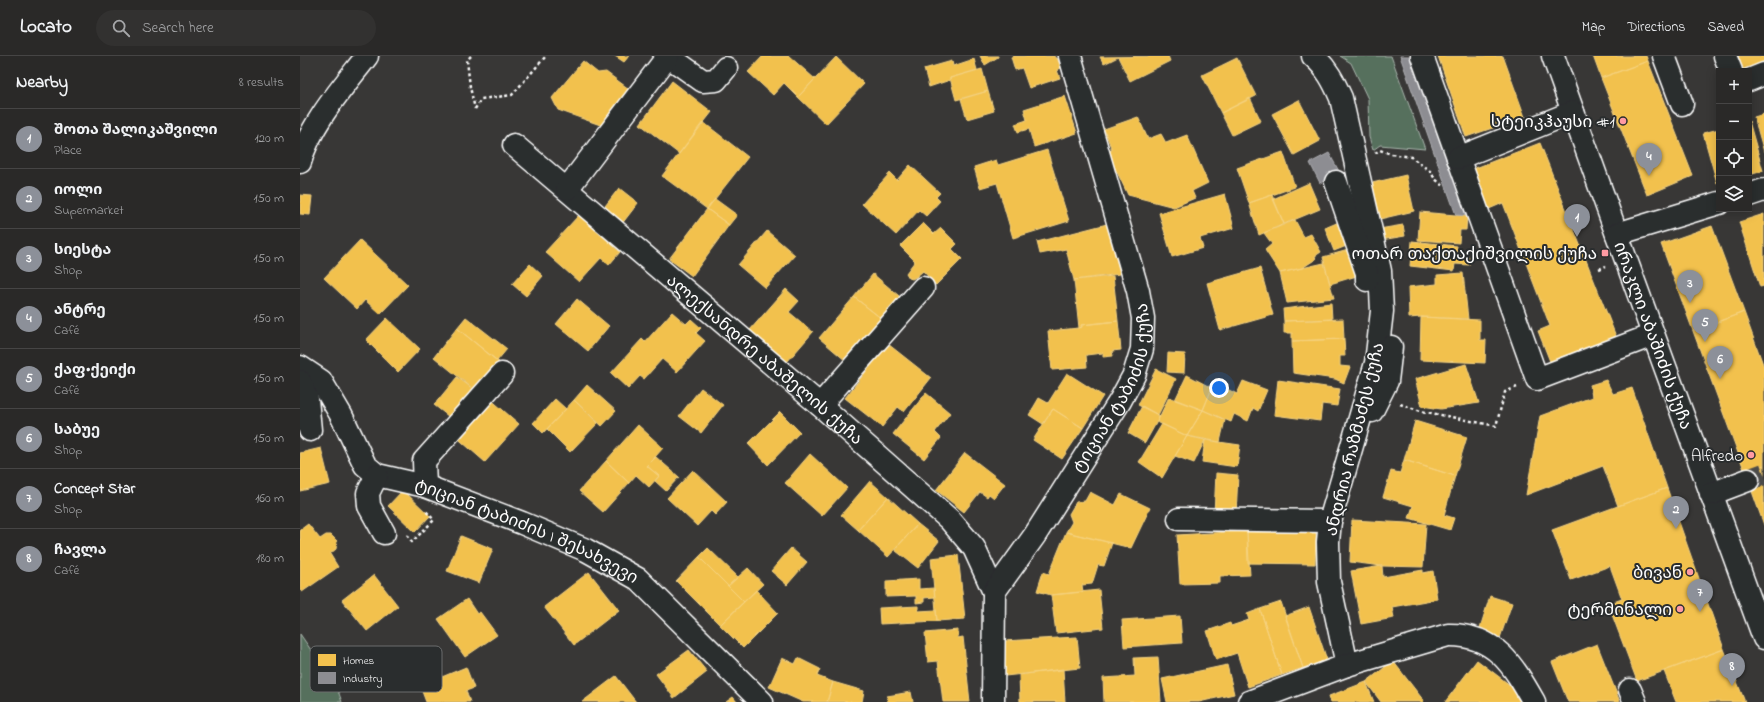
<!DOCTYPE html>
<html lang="en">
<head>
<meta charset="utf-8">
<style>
	:root { --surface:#2a2928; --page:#323130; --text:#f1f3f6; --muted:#a5a6a8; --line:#464545; --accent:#8c9099 }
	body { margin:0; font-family:"Indie Flower","Noto Sans Georgian",sans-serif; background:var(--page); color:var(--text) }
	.controls { position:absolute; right:12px; top:12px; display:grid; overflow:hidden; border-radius:0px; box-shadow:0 2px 10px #0003 }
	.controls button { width:36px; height:36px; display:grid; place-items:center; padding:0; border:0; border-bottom:1px solid var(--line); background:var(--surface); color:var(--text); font:20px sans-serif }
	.you { position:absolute; left:919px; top:332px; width:14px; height:14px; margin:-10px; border:3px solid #fff; border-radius:50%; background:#1a73e8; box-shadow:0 0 0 6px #1a73e833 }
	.badge { display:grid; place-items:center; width:26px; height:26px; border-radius:50%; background:var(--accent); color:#fff; font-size:13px; font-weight:700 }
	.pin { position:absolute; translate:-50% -33px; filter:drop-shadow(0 1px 2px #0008) }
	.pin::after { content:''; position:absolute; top:21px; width:14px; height:12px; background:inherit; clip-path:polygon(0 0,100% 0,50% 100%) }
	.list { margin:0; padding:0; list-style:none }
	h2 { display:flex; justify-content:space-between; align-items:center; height:52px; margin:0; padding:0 16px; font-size:17px }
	h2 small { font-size:13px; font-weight:400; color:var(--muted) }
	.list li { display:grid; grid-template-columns:26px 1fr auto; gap:12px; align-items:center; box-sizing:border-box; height:60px; padding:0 16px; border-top:1px solid var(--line) }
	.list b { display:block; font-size:15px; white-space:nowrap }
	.list p { margin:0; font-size:13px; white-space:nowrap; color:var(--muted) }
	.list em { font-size:13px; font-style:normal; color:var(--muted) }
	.icon { flex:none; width:22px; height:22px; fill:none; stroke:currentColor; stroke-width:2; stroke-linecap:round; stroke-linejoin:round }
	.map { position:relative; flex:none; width:1464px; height:646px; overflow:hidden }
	header { display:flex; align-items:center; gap:24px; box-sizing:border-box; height:56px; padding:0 20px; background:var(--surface); border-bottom:1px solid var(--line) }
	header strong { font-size:19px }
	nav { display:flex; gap:22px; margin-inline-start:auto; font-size:14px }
	.search { width:280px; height:36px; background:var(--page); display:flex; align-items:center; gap:10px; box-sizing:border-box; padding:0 14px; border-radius:22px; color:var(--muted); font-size:15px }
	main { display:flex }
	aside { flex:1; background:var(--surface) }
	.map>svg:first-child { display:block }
	.green { fill:#566f5d; stroke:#aab7ae }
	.homes { fill:#f2c14e; stroke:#f6d483 }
	.industry { fill:#8d8d92; stroke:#afafb3 }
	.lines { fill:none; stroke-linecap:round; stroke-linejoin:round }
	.minor-tunnel { stroke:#4c4b4a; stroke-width:22; stroke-dasharray:22 11; stroke-linecap:butt }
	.minor-casing { stroke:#fff; stroke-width:25 }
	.path { stroke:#fff; stroke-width:2.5; stroke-dasharray:3 3; stroke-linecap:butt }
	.minor { stroke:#2a2d2e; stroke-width:22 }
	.poi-dot { fill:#ff9aa2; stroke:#2a2d2e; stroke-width:1.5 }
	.labels { text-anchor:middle; stroke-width:4; stroke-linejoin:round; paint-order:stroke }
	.poi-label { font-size:17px; fill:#fff; stroke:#2a2d2e; text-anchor:end }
	.street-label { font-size:17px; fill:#fff; stroke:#2a2d2e }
	.key { fill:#2a2d2e; stroke:#6a6c6d; stroke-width:1 }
	.key-label { font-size:11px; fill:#fff }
</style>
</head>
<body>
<header>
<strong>Locato</strong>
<div class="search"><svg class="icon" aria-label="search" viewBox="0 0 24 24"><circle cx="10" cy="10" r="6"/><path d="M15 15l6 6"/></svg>Search here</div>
<nav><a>Map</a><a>Directions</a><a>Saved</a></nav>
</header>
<main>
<aside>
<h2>Nearby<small>8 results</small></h2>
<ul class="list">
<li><span class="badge">1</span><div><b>შოთა შალიკაშვილი</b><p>Place</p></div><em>120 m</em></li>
<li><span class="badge">2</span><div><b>იოლი</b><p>Supermarket</p></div><em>150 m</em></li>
<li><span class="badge">3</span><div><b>სიესტა</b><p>Shop</p></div><em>150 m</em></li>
<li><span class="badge">4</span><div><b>ანტრე</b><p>Café</p></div><em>150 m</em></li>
<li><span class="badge">5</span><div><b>ქაფ•ქეიქი</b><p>Café</p></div><em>150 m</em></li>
<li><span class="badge">6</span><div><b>საბუე</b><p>Shop</p></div><em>150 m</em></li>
<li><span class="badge">7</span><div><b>Concept Star</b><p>Shop</p></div><em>160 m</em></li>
<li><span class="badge">8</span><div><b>ჩავლა</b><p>Café</p></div><em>180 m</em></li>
</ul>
</aside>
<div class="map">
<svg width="1464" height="646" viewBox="0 0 1464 646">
	<rect width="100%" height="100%" fill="#383736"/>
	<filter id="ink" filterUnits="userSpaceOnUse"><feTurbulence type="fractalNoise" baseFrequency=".025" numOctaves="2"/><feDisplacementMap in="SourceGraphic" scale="8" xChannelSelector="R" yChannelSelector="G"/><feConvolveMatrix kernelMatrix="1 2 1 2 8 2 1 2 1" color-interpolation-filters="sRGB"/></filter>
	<g filter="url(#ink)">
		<path class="green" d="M1040,0H1091L1125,93L1080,89L1073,94L1069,81L1068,43L1051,7Z
			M0,578L37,632L42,646H0Z"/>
		<path class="homes" d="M315,0H329L324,6Z
			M463,0H489L515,23L498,41L484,27L473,39L448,16Z
			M680,0H698V1L685,9Z
			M714,0H754L755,2H757L761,12L757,14L760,22L729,32L722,12L715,14L711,1Z
			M868,0L870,5L830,25L818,1L804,8L800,1Z
			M1138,0H1203L1225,61L1166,81Z
			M1293,0H1346L1348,5L1301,22Z
			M1436,0H1464V11L1449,15H1442Z
			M536,1L564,28L526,68L498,41Z
			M937,2L956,40L921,57L902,19Z
			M674,3L677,14L650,22V24L629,31L624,13L652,5L653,10Z
			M283,5L298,17L306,16L333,36L306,71L258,54L252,42Z
			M1348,5L1393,120L1347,139L1301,22Z
			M682,13L688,35L656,44L650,22Z
			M372,25L412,56L379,98L340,68Z
			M688,35L694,55L667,63L661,43Z
			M765,40L777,77L734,91L729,73L718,76L715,68L727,64L724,53Z
			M950,42L961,65L932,79L921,57Z
			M999,44L1020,85L994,99L972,58Z
			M1464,58V96L1454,61Z
			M838,61L848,83L861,78L866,87L887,79L908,127L892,135L895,142L874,151L828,139L807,95L812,94L804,73Z
			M1449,65L1463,115L1449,119Z
			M403,66L448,101L407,153L362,120Z
			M1419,73V127H1417L1403,77Z
			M1240,87L1317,283L1251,308L1238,275L1250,270L1203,147L1189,153L1173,113Z
			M747,94L769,165L713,182L697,127L680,132L674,111L696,104L698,109Z
			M983,96L995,131L949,147L937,112Z
			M610,109L640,137L636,141L640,145L626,160L619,154L596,179L562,148L590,117L597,124Z
			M1106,119L1114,155L1080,163L1072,127Z
			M1009,127L1020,153L984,168L973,143Z
			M319,132L338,147L321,169L302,154Z
			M925,138L934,172L900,182L903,192L872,201L859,157Z
			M0,139L12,140L10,159L0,158Z
			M972,139L984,168L959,179L949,147Z
			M415,143L437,159L429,169L407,153Z
			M407,153L429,169L392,220L369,203Z
			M1120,156L1167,160L1166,174H1160L1159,187L1118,184Z
			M1464,158V230L1460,231L1439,166Z
			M279,159L320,196L309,209L301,202L279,226L245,196Z
			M995,164L1004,181L1011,178L1021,196L1015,200L1016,203L1002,212L980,217L965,194L972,188L964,177Z
			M1039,166L1049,189L1034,195L1025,172Z
			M623,167L634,178L641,172L657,188L652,193L662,203L636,229L623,215L616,221L612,223L609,222L606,217L615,205L600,190Z
			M807,168L820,218L774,224L766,193L740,198L737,186Z
			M1103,169L1105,180L1081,184L1079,173Z
			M1412,170L1444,256L1393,275L1361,188Z
			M467,175L495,199L465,232L438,209Z
			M60,184L108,229L80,258L65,244L57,253L24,222Z
			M1112,185L1157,190L1156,199L1169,200V209L1155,208L1154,215L1110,210Z
			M1052,193L1060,219L1030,228L1023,201Z
			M1024,207L1034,242L987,247L980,217Z
			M230,208L243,220L226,240L212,228Z
			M960,212L973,259L920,274L907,227Z
			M1163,217L1168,263L1121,261L1109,262L1108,231L1137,228V219Z
			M573,218L605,245L587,267L554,241Z
			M813,220L818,265L781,269L782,271L779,272L774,224Z
			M486,233L499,245L489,256L513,276L487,306L450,274Z
			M554,241L582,263L546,305L519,282Z
			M277,243L309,270L288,295L256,268Z
			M1031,247L1032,263L984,265L983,253Z
			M372,256L386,268L391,263L401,272L396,277L405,285L377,316L362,303L344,323L340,320L328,333L311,317L342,283L345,286Z
			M1444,256L1464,311V409L1445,416L1393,275Z
			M166,261L207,293L197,305L157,272Z
			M1121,261L1180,264V284H1186L1185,307L1120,304Z
			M87,262L120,293L98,316L66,284Z
			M1043,263L1044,283L992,285V277H984V265Z
			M818,265L821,294L812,295L813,300L803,301V297L786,299L787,311L752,314L748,275L779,272L782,271L781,269Z
			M157,272L200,307L177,336L134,301Z
			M1044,283L1045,300H1040V310L1050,311L1044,327L1035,323L993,317L992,285Z
			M588,288L631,322L604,356L598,351L582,371L545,342Z
			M868,297L885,298L884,317L867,316Z
			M1166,308L1179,347L1141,353L1122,350L1115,323Z
			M856,313L876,323L858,359L838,349Z
			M767,317L803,340L783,372L753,353L743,368L729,359L739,342L748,347Z
			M887,319L912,332L903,354L875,344Z
			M157,321L177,336L153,364L134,349Z
			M916,323L928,328L927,333L937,338L943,325L967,334L958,355L953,352L948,365L934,358L931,366L903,354Z
			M978,324L1040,333L1037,350L1022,348L1020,365L974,359Z
			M1306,324L1313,338L1332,332L1367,432L1318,450L1303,410L1226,439L1240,360L1292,341L1290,329Z
			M287,329L316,355L302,370L274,344Z
			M401,332L423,349L401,377L379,360Z
			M626,337L650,357L635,376L641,382L624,403L593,378Z
			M188,341L219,368L185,406L154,379Z
			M869,341L903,354L887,380L857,366Z
			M255,343L266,353L243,377L233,367Z
			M274,344L298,367L270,396L247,373Z
			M842,350L860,360L845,387L828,377Z
			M753,353L783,372L762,403L733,384Z
			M903,354L925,364L920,386L887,380Z
			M480,356L500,376L468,409L448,388Z
			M1115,365L1167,381L1155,420L1104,404Z
			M862,368L887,380L862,422L839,406Z
			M338,369L363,392L347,410L359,420L349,431L336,419L329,427L306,405Z
			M887,380L905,384L894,407L875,400Z
			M905,384L940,389L937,411L902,406Z
			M21,392L30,428L0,435V397Z
			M665,397L705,428L694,442L689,438L687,441L680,436L664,456L636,434Z
			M510,398L547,432L522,460L485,427Z
			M356,401L379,421L366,435L355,425L359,420L347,410Z
			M1104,404L1155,420L1144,459L1154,462L1150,474L1109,462L1113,450L1083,441L1091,415L1100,417Z
			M306,405L329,427L303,456L279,435Z
			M1464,409V469L1445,416Z
			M393,414L427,446L415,459L411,455L397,470L367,442Z
			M916,417L938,419L936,459L914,458Z
			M570,425L588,441L558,474L541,459Z
			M1367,432L1424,593L1337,625L1308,548L1322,543L1310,510L1271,524L1252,474Z
			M103,434L130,460L115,476L88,450Z
			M790,436L815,449L821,438L850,452L831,492L766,476L772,466L769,458L776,446L785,445Z
			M588,441L618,468L588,501L558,474Z
			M1052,464L1126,468L1123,511L1082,510L1050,506Z
			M8,468L20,483L26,479H31L37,485L36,493L30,498L38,511L2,536L0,534V474Z
			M618,468L639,485L618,512L596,495L597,491Z
			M947,475L1016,476L1015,508L948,507Z
			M947,475L950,519L920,520V527L880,528L877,479Z
			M766,476L812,487L804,510L798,509L792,528L782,529L783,536L751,539L737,535L743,516L749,518Z
			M161,480L193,493L179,527L147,515Z
			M408,492L438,521L428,530L399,501Z
			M491,492L507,506L487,529L471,515Z
			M658,499L665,563L637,565L631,502Z
			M399,501L444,546L420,569L376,525Z
			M1082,510L1083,521L1123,514V517L1133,515L1137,543L1092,551L1094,562L1061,568L1051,515Z
			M448,512L463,528L444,546L428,530Z
			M289,516L319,554L274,589L244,551Z
			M74,519L98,550L67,575L42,544Z
			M619,523V533L634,532L635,541L624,542V546L616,547V540L586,541V525Z
			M456,534L478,557L443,592L420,569Z
			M799,534L803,572L756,577L751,539Z
			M1190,540L1212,547L1200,582L1179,575Z
			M167,543L177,558L180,556L197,579L165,601L138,563Z
			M981,546L1003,612L982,619L960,553Z
			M618,550V555L636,554L637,565L580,568L579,552Z
			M1009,551L1027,604L1003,612L985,560Z
			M960,553L982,619L948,631L937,597L916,604L907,575L930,567L931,570L949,564L947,558Z
			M880,560L882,587L824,591L822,564Z
			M658,574V582L663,581L670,646H643L638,605L628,606L625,577Z
			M777,581L780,612L705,620L703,585Z
			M1297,588L1320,646H1268L1252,606Z
			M1424,593L1445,646H1376L1364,615Z
			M389,594L407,616L374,642L356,618Z
			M858,601L861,646H804L803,622L835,620L834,602Z
			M482,602L495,608L498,602L520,613L517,620L533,626L527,646H503L469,631Z
			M1177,604L1219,636L1216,641L1223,646H1145Z
			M1093,605L1124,645L1123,646H1081L1066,626Z
			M927,609L934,638L899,646H867L862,623Z
			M166,611L174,632L166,635L170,646H126L120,630Z
			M763,613L765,646H720L719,619Z
			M316,620L336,646H282Z
			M533,626L564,635L562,646H527Z
			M1066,626L1074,646H1031L1029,640Z
			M611,636L613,646H588L587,640Z
			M433,641L437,646H426Z"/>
		<path class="industry" d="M1100,0H1114L1167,160L1156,159Z
			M1029,97L1040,117L1020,127L1010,107Z"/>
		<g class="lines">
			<path class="minor-tunnel" d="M1448,424L1464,418"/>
			<g class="minor-casing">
				<g id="minor">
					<path d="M368,0L403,25L416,24L426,12"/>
					<path d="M1013,0C1027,12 1034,26 1041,42L1080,215L1082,255L1076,307L1030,465L1028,486L1029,526L1047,609"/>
					<path d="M1122,0L1237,323L1353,279"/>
					<path id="s1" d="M1253,0L1325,201L1464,582"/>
					<path d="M1364,0L1382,48"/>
					<path d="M1425,0L1431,15"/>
					<path d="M1449,24L1464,18"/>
					<path id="s2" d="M214,89L520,349L650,464L674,492L694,536"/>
					<path d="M1158,102L1273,56"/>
					<path d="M0,106C10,68 43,31 67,0"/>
					<path d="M1036,126L1067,217V224"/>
					<path d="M267,133L368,0"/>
					<path d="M1449,139L1464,134"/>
					<path d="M1317,178L1419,147"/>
					<path id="s3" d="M0,311L21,325L41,359L65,409L77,419L125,430L222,467L286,494L338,523L462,646"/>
					<path d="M0,325L7,343L10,374"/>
					<path d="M520,349L623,232"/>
					<path d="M1072,355L1087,325L1091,291"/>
					<path d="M77,419L68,437L69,450L84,477"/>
					<path d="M125,430L124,405L202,318"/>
					<path d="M1411,438L1448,424"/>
					<path d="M879,463L1030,465"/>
					<path d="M1330,634L1335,646"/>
					<path id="s4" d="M693,646L694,536L735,479L820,345L834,319L842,293L843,262L838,235L770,0"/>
					<path d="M949,646L1047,609L1148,579C1195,578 1213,609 1234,646"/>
				</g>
			</g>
			<path class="path" d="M171,0L167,4L170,31L175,53
				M175,53L181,43L212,39L246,0
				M1075,97L1080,94L1091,98L1111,101L1130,115L1135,123L1145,131
				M1299,213L1306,210
				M1100,348L1121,355L1196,370L1205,336L1217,331
				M107,479L112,486L134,464L126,455"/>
			<use href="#minor" class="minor"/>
		</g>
	</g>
	<g class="poi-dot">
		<circle cx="1323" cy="65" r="4"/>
		<rect x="1301" y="193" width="8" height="8" rx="2"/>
		<circle cx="1451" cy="399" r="4"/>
		<circle cx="1390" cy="516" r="4"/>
		<circle cx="1380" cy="553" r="4"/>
	</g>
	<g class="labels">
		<g class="poi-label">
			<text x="1315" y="71">სტეიკჰაუსი #1</text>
			<text x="1297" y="203">ოთარ თაქთაქიშვილის ქუჩა</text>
			<text x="1443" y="405">Alfredo</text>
			<text x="1382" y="522">ბივან</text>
			<text x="1372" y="559">ტერმინალი</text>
		</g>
		<g class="street-label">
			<text dy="6" stroke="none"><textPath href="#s1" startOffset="297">ირაკლი აბაშიძის ქუჩა</textPath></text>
			<text dy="6" stroke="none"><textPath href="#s2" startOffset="330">ალექსანდრე აბაშელის ქუჩა</textPath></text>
			<text dy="6" stroke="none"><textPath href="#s4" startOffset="349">ტიციან ტაბიძის ქუჩა</textPath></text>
			<text transform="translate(1054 383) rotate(-76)" y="6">ანდრია რაზმაძეს ქუჩა</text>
			<text dy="6" stroke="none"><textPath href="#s3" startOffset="296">ტიციან ტაბიძის I შესახვევი</textPath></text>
		</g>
	</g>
	<rect x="10" y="590" width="132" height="46" rx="6" class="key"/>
	<rect x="18" y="598" width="18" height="12" fill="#f2c14e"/>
	<rect x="18" y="616" width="18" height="12" fill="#8d8d92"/>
	<g class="key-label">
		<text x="43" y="608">Homes</text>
		<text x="43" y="626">Industry</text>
	</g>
</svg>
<div class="controls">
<button>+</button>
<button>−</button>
<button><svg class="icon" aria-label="locate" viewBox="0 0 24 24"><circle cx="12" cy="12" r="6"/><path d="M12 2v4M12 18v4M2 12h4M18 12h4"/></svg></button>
<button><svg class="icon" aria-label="layers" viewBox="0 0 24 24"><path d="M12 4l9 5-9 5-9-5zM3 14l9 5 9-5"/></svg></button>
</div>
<div class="you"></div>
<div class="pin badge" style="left:1277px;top:181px">1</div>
<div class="pin badge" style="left:1376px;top:473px">2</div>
<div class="pin badge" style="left:1390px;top:247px">3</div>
<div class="pin badge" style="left:1349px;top:120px">4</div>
<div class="pin badge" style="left:1405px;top:286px">5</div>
<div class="pin badge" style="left:1420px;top:323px">6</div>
<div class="pin badge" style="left:1400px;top:556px">7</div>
<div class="pin badge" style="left:1432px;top:630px">8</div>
</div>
</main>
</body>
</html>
